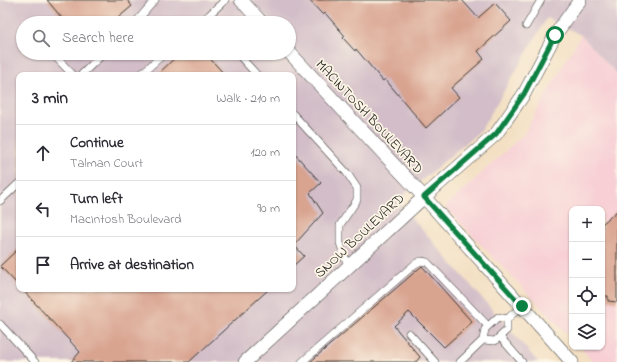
<!DOCTYPE html>
<html lang="en">
<head>
<meta charset="utf-8">
<style>
	:root { --surface:#fff; --page:#f2f2f3; --text:#2b2b33; --muted:#7c7c81; --line:#e1e1e2 }
	body { margin:0; font-family:"Indie Flower",sans-serif; background:var(--page); color:var(--text) }
	.controls { position:absolute; right:12px; bottom:12px; display:grid; overflow:hidden; border-radius:8px; box-shadow:0 1px 3px #0004 }
	.controls button { width:36px; height:36px; display:grid; place-items:center; padding:0; border:0; border-bottom:1px solid var(--line); background:var(--surface); color:var(--text); font:20px sans-serif }
	.stop { position:absolute; width:12px; height:12px; margin:-9px; border:3px solid #0b8043; border-radius:50%; background:#fff }
	.stop.end { background:#0b8043; border-color:#fff; box-shadow:0 1px 4px #0008 }
	.list { margin:0; padding:0; list-style:none }
	h2 { display:flex; justify-content:space-between; align-items:center; height:52px; margin:0; padding:0 16px; font-size:17px }
	h2 small { font-size:13px; font-weight:400; color:var(--muted) }
	.list li { display:grid; grid-template-columns:26px 1fr auto; gap:12px; align-items:center; box-sizing:border-box; height:56px; padding:0 16px; border-top:1px solid var(--line) }
	.list b { display:block; font-size:15px; white-space:nowrap }
	.list p { margin:0; font-size:13px; white-space:nowrap; color:var(--muted) }
	.list em { font-size:13px; font-style:normal; color:var(--muted) }
	.icon { flex:none; width:22px; height:22px; fill:none; stroke:currentColor; stroke-width:2; stroke-linecap:round; stroke-linejoin:round }
	.map { position:relative; flex:none; width:617px; height:362px; overflow:hidden }
	.search { position:absolute; background:var(--surface); box-shadow:0 1px 3px #0004; left:16px; top:16px; width:280px; height:44px; display:flex; align-items:center; gap:10px; box-sizing:border-box; padding:0 14px; border-radius:22px; color:var(--muted); font-size:15px }
	.panel { position:absolute; background:var(--surface); box-shadow:0 1px 3px #0004; left:16px; top:72px; width:280px; height:220px; border-radius:8px }
	.map>svg:first-child { display:block }
	.built { fill:#f7cfd5 }
	.industrial { fill:#d2bdc8; fill-rule:evenodd }
	.building { fill:#d8a38f }
	.lines { fill:none; stroke-linecap:round; stroke-linejoin:round }
	.service-casing { stroke:#3c3935; stroke-width:8 }
	.minor-casing { stroke:#3c3935; stroke-width:14 }
	.service { stroke:#fff; stroke-width:7 }
	.minor { stroke:#fff; stroke-width:13 }
	.route { stroke:#0b8043; stroke-width:5 }
	.labels { text-anchor:middle; stroke-width:3.5; stroke-linejoin:round; paint-order:stroke }
	.street-label { font-size:14px; fill:#1c1c1c; stroke:#fcf5e5 }
</style>
</head>
<body>
<div class="map">
<svg width="617" height="362" viewBox="0 0 617 362">
	<rect width="100%" height="100%" fill="#fcf5e5"/>
	<filter id="ink" filterUnits="userSpaceOnUse"><feTurbulence type="fractalNoise" baseFrequency=".025" numOctaves="2"/><feDisplacementMap in="SourceGraphic" scale="8" xChannelSelector="R" yChannelSelector="G"/><feConvolveMatrix kernelMatrix="1 2 1 2 8 2 1 2 1" color-interpolation-filters="sRGB"/></filter>
	<filter id="wash" filterUnits="userSpaceOnUse"><feTurbulence type="fractalNoise" baseFrequency=".012" numOctaves="4" result="noise"/><feDisplacementMap in="SourceGraphic" scale="16" xChannelSelector="R" yChannelSelector="G"/><feGaussianBlur stdDeviation="0.9" result="paint"/><feColorMatrix in="noise" values="0 0 0 0 0 0 0 0 0 0 0 0 0 0 0 0 0 1.4 0 .05"/><feComposite in="paint" operator="in"/></filter>
	<g filter="url(#wash)">
		<rect width="100%" height="100%" fill="#f3dfc2"/>
		<path class="built" d="M581,35L617,74V362H593L580,347H602V209H572V339L445,207L523,135Z"/>
		<path class="industrial" d="M0,0H617V74L581,35L547,18L481,130L397,201L538,362H0ZM23,23H289V53H23ZM19,75H293V289H19Z"/>
		<g id="blocks">
			<path class="building" d="M47,0H127L132,6L112,23H66Z
				M309,0H462L478,18L495,3L511,21L478,51L484,59L451,88L459,97L426,128L385,79L383,81L356,49L355,51L343,38L345,36L325,13L323,15Z
				M180,53H205L225,75H157Z
				M293,152L321,183L310,193L323,213L294,245L304,256L293,266Z
				M617,211V302L608,301V296H602V224Z
				M19,248V286L0,266Z
				M422,266L472,322L444,347L409,312L394,326L420,357L416,362H310Z
				M22,289H269L189,362H71L80,352Z"/>
		</g>
	</g>
	<g filter="url(#ink)">
		<use href="#blocks" fill-opacity="0" stroke="#3c3935" stroke-width="1"/>
		<g class="lines">
			<g class="service-casing">
				<path id="service" d="M135,23L155,0
					M199,23L209,15
					M210,23L209,15L225,0
					M526,26L541,0
					M52,53L73,75
					M237,53L257,75
					M81,75L104,53
					M140,75L165,53
					M293,114L347,173L357,188V200L340,225V243L348,267
					M0,201L19,183
					M0,324L35,362
					M409,333L435,362
					M500,337L522,362
					M483,340L495,341L507,330V319L522,306
					M302,362L415,264L421,261L427,262L488,326
					M460,362L483,340L485,329L498,317L507,319"/>
			</g>
			<g class="minor-casing">
				<path id="minor" d="M241,0L262,23
					M289,52L424,197L572,362
					M245,362L424,197L496,134L524,94L555,35L580,0"/>
			</g>
			<use href="#service" class="service"/>
			<use href="#minor" class="minor"/>
		</g>
	</g>
	<g class="lines" filter="url(#ink)">
		<path class="route" d="M522,306L424,197L496,134L524,94L555,35"/>
	</g>
	<g class="labels">
		<g class="street-label">
			<text transform="translate(370 116) rotate(47)" y="5">MACINTOSH BOULEVARD</text>
			<text transform="translate(359 235) rotate(-43)" y="5">SNOW BOULEVARD</text>
		</g>
	</g>
</svg>
<div class="controls">
<button>+</button>
<button>−</button>
<button><svg class="icon" aria-label="locate" viewBox="0 0 24 24"><circle cx="12" cy="12" r="6"/><path d="M12 2v4M12 18v4M2 12h4M18 12h4"/></svg></button>
<button><svg class="icon" aria-label="layers" viewBox="0 0 24 24"><path d="M12 4l9 5-9 5-9-5zM3 14l9 5 9-5"/></svg></button>
</div>
<div class="stop" style="left:555px;top:35px"></div>
<div class="stop end" style="left:522px;top:306px"></div>
<div class="search"><svg class="icon" aria-label="search" viewBox="0 0 24 24"><circle cx="10" cy="10" r="6"/><path d="M15 15l6 6"/></svg>Search here</div>
<section class="panel">
<h2>3 min<small>Walk · 210 m</small></h2>
<ul class="list">
<li><svg class="icon" aria-label="ahead" viewBox="0 0 24 24"><path d="M12 20V5M6 11l6-6 6 6"/></svg><div><b>Continue</b><p>Talman Court</p></div><em>120 m</em></li>
<li><svg class="icon" aria-label="left" viewBox="0 0 24 24"><path d="M17 20v-9H6M10 6l-5 5 5 5"/></svg><div><b>Turn left</b><p>MacIntosh Boulevard</p></div><em>90 m</em></li>
<li><svg class="icon" aria-label="arrive" viewBox="0 0 24 24"><path d="M6 21V4h12l-3 4 3 4H6"/></svg><div><b>Arrive at destination</b></div></li>
</ul>
</section>
</div>
</body>
</html>
